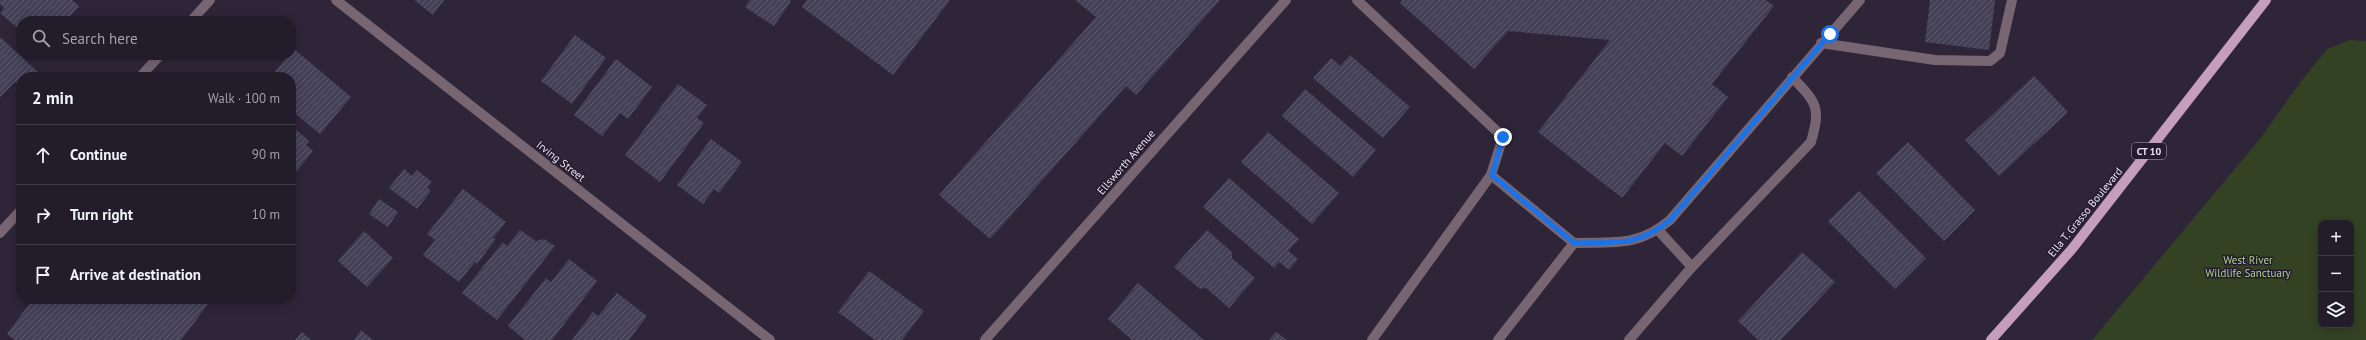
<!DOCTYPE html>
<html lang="en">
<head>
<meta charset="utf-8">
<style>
	:root { --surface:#231c2b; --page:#2b2533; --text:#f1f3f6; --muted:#a3a1a9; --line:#403a47 }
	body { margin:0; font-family:"PT Sans",sans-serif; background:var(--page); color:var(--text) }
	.controls { position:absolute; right:12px; bottom:12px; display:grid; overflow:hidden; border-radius:8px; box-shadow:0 2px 10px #0003 }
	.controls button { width:36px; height:36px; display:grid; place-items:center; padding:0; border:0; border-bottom:1px solid var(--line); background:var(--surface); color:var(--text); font:20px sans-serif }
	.stop { position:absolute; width:12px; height:12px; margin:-9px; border:3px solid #1a73e8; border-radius:50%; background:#fff }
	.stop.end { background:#1a73e8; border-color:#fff; box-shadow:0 1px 4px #0008 }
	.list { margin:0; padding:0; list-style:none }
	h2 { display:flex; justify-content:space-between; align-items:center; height:52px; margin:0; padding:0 16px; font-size:17px }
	h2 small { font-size:13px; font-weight:400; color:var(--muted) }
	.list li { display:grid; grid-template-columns:26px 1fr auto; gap:12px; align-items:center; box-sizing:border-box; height:60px; padding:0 16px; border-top:1px solid var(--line) }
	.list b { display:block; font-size:15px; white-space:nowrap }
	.list em { font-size:13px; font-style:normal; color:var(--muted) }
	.icon { flex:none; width:22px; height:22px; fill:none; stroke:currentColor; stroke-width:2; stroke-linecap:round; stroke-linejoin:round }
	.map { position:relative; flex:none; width:2366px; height:340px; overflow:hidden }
	.search { position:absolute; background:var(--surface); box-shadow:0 2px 10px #0003; left:16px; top:16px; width:280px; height:44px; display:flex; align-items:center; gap:10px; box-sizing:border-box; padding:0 14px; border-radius:16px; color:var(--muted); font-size:15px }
	.panel { position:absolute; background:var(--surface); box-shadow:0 2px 10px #0003; left:16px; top:72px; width:280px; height:232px; border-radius:16px }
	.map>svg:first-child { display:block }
	.park { fill:#324223; fill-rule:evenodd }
	.building { fill:url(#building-hatch) }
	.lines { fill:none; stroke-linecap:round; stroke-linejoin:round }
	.minor { stroke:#776572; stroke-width:10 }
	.major { stroke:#c59eb9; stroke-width:10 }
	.route { stroke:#1a73e8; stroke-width:5 }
	.labels { text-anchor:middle; stroke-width:3; stroke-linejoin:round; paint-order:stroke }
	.shield { fill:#251b2e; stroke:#b1aab9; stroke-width:1 }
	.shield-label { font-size:10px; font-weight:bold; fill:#ede7f4 }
	.street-label { font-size:11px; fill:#ede7f4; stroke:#251b2e }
	.park-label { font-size:11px; fill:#aed28e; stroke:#251b2e }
</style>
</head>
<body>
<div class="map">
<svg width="2366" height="340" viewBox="0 0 2366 340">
	<defs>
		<pattern id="building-hatch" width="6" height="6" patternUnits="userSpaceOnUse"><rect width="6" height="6" fill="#444157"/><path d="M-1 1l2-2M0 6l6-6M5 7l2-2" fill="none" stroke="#5f5c70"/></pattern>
	</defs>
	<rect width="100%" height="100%" fill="#2f2539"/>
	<path class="park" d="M2349,40L2366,41V340H2092L2259,140L2302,80L2327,49ZM2321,223H2351V325H2321Z"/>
	<path class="building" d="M0,0H72L79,6L66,21H21V31L0,13L4,8L0,4Z
		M414,0H444L433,15Z
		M750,0H790L791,1L774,26L745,7Z
		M807,0H950L893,75L802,7Z
		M1075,0H1220L1136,95L1126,86L990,239L939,195L1096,17Z
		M1402,0H1766L1774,6L1712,84L1728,97L1682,156L1665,143L1622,198L1538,132L1610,40L1508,31L1474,69L1400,3Z
		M1930,0H1995L1989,50L1925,42Z
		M575,35L606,58L572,104L541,81Z
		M0,37L38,72L33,77H21V87L15,82L0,97Z
		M294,49L351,97L320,134L291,110V77H270L289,55H291Z
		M1350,55L1410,107L1383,138L1313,78L1331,58L1340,66Z
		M616,59L652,87L628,119L620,113L602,136L574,115Z
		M2034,76L2068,112L1999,176L1965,140Z
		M678,84L707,105L697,118L704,123L660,182L625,155Z
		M1305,89L1376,150L1353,177L1282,116Z
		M291,125L309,141L306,145L313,151L297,171L291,165Z
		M1268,132L1339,193L1312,224L1241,162Z
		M711,139L742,162L719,193L714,189L703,204L677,185Z
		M1908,142L1975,210L1944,241L1876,173Z
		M404,169L412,176L417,170L432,182L427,187L431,191L417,209L389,188Z
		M1229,178L1299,239L1288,251L1298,259L1289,270L1279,262L1274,268L1203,207Z
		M463,189L506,222L493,238L496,239L477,264L475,262L459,282L423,255L435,240L427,234Z
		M1859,191L1926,258L1895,289L1828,221Z
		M379,199L398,212L388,227L369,214Z
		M520,230L536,241L544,239L555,246L497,320L462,293L503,242L507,246Z
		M1207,230L1232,252V258L1255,278L1229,308L1206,288L1200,289L1174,267Z
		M364,231L393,258L367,287L338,261Z
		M1802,252L1835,282L1781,340H1758L1738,321Z
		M569,259L597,281L552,340H525L508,326L546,278L551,282Z
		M869,271L924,311L902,340H875L838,312Z
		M1138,283L1204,340H1132L1108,319Z
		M617,293L647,316L629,340H572L593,312L598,316Z
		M33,299H212L181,340H15L7,334Z
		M361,330L373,340H354Z
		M302,332L311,340H295Z
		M1276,332L1287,340H1269Z"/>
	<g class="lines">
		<path class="minor" d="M336,0L770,340
			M1357,0L1503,137L1491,175L1372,340
			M191,21L210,0
			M1821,43L1935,60L1990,61L2000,53L2012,0
			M140,77L160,55
			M1491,175L1574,243
			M1658,230L1692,267
			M0,233L21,210
			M985,340L1286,0
			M1498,340L1574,243C1614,242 1638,247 1670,220L1860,0
			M1629,340L1692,267L1811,142C1821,107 1817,103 1792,77"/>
		<path class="major" d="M1991,340L2072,249L2266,0"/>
	</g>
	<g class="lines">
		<path class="route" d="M1503,137L1492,175L1574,243C1614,242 1638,247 1670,220L1830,34"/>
	</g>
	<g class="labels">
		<rect class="shield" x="2132" y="143" width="34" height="16" rx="3"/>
		<g class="shield-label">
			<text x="2149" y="155">CT 10</text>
		</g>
		<g class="street-label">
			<text transform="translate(561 161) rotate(38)" y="4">Irving Street</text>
			<text transform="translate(1126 162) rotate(-49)" y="4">Ellsworth Avenue</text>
			<text transform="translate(2085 212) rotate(-51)" y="4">Ella T. Grasso Boulevard</text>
		</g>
		<g class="park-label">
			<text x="2248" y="264">West River<tspan x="2248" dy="13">Wildlife Sanctuary</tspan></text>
		</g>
	</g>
</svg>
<div class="controls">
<button>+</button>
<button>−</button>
<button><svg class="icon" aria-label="layers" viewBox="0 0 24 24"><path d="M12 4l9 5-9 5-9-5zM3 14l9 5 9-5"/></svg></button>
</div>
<div class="stop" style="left:1830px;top:34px"></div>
<div class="stop end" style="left:1503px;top:137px"></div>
<div class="search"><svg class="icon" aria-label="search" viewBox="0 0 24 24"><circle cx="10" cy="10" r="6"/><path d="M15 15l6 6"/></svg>Search here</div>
<section class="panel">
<h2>2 min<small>Walk · 100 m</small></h2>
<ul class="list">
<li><svg class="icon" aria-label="ahead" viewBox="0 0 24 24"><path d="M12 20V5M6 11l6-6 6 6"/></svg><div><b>Continue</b></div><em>90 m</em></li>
<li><svg class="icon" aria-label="right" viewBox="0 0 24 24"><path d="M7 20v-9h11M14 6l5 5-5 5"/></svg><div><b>Turn right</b></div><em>10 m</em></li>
<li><svg class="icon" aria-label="arrive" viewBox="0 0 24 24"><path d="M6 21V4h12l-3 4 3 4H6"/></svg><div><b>Arrive at destination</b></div></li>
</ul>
</section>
</div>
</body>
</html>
